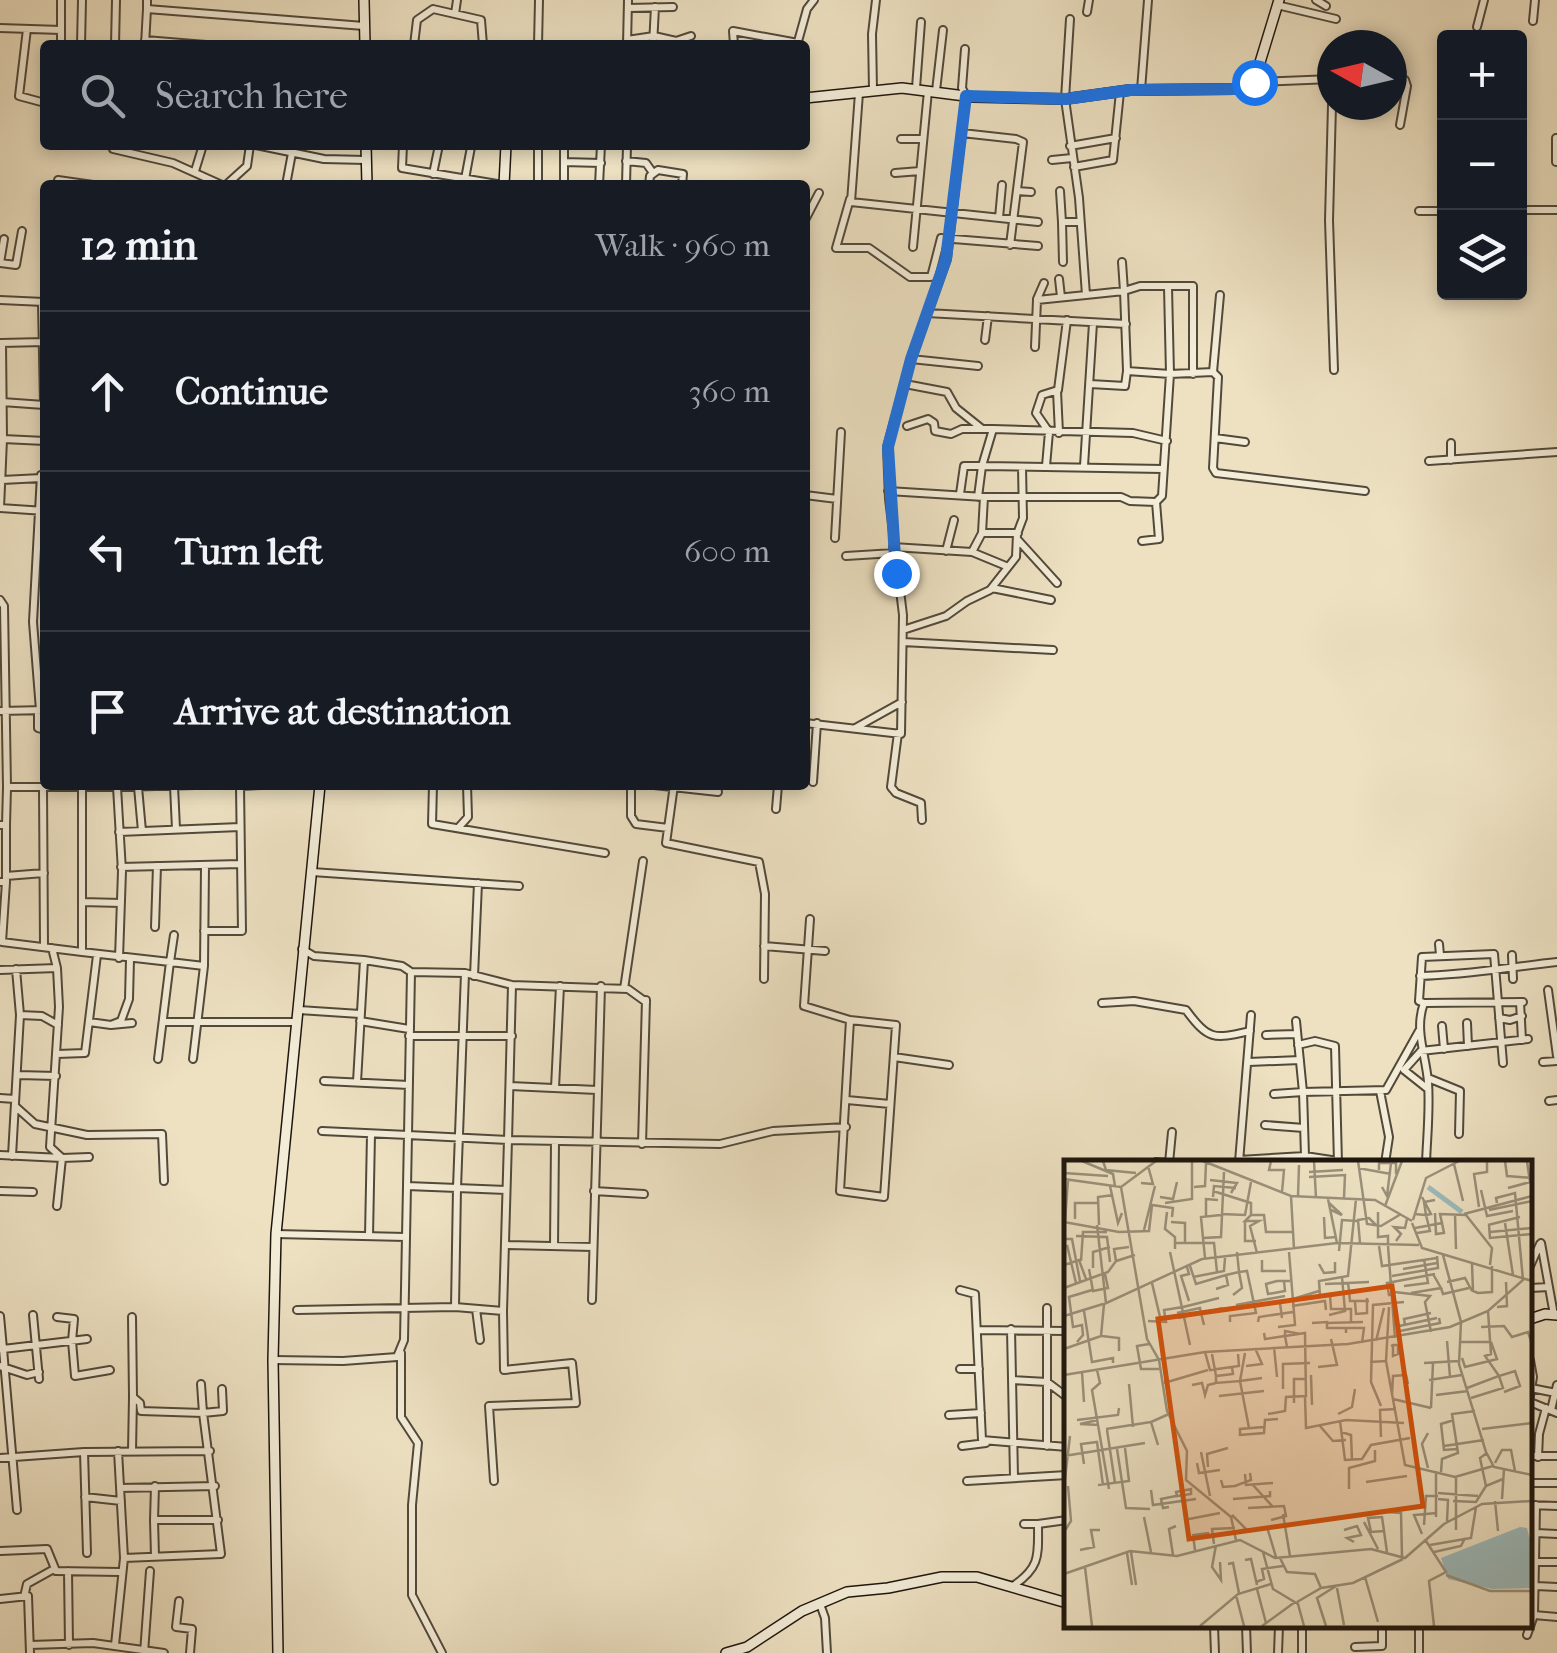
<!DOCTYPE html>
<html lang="en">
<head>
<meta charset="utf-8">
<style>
	:root { --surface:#171b24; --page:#242831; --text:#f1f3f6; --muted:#9ea1a6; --line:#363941 }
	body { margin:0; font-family:"IM FELL French Canon",serif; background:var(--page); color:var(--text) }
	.controls { position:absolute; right:30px; top:30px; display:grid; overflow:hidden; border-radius:10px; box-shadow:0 5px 15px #0003 }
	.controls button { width:90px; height:90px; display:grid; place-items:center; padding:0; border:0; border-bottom:2px solid var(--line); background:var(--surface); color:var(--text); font:50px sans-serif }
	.compass { position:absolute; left:1317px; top:30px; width:90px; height:90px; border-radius:50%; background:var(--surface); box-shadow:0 5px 15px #0003; rotate:278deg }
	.stop { position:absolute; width:30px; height:30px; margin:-22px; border:8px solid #1a73e8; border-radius:50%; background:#fff }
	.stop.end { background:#1a73e8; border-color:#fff; box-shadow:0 2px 10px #0008 }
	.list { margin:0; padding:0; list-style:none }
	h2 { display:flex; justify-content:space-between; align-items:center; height:130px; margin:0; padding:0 40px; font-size:42px }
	h2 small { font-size:32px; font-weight:400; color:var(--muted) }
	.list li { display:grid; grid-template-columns:65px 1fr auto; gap:30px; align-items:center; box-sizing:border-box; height:160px; padding:0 40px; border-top:2px solid var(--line) }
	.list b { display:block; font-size:38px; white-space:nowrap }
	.list em { font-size:32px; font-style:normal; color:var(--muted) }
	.icon { flex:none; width:55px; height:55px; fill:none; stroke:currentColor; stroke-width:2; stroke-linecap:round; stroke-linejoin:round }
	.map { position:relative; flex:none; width:1557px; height:1653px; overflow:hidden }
	.search { position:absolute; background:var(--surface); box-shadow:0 5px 15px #0003; left:40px; top:40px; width:770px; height:110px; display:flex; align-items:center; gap:25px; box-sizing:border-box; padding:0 35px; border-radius:10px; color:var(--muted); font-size:38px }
	.panel { position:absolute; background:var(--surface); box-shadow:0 5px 15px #0003; left:40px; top:180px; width:770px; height:610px; border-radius:10px }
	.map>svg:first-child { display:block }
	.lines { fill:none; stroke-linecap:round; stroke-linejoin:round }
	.street-casing { stroke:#52493b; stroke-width:10 }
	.secondary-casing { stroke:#1e160e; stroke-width:12 }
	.street { stroke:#f3ecd7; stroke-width:6 }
	.secondary { stroke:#f3ecd7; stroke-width:9 }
	.route { stroke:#1a73e8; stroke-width:12 }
	.inset-river { fill:none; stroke:#9cbbbc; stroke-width:5 }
	.inset-road { fill:none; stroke:#9a907a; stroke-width:2.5 }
	.view { fill:#d4520c; fill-opacity:0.15; stroke:#d4520c; stroke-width:5 }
	.inset-edge { fill:none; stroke:#1e160e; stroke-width:5 }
</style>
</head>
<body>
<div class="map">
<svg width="1557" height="1653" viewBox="0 0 1557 1653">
	<rect width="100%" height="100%" fill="#ede1c2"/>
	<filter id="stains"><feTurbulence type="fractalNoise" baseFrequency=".002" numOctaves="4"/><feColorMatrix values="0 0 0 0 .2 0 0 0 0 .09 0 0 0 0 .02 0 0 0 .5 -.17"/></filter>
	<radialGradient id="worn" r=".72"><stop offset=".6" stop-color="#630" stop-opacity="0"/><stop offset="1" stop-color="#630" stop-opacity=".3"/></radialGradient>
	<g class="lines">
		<g class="street-casing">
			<path id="street" d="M147,0V9L364,26
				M1316,0L1326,6
				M1277,5L1336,19
				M628,8L673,7
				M1087,12L1089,0
				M455,14L457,0
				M1533,21L1535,0
				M1477,27L1484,0
				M0,28L61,30V0
				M27,29L19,96L45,103
				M145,40L206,45
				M627,40L654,36L676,41L691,36
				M61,45V30
				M81,45L82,0
				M115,45L116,0
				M145,45L147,9
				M414,45L417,20L433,9L481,20L483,45
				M538,45L539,0
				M627,45L628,0
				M653,45L655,7
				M734,45L733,31L798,43
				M797,45L807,9L814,0
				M1392,79L1405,80L1407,86L1400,125
				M1254,82L1332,79
				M916,88L921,22
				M873,90L872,34L876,0
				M1141,90L1148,0
				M936,91L943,30
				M859,93L851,202L1038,222
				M1332,105L1329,220L1334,370
				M962,133L1016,139L1023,142L1010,245
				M901,139H923
				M113,145V149L173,163L222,185
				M170,145H173
				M256,145L324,159L366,160
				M403,145L402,168L503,185
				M564,145V185
				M1070,146L1116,138
				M1052,160L1072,158
				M626,161L646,163L653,173
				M564,162L601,163
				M1556,162V138
				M1074,167L1113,160L1120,92
				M195,171L203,145
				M895,173L920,171
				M433,174L439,145
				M465,179L471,147
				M58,180L93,185
				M226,185L247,166L250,145
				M286,185L292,153
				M538,185V145
				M599,185L601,145
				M626,185L627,145
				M649,185L650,176L658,170L683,174L682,185
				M1017,191L1031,192
				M1060,191L1062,222H1078
				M850,199L836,248H869L910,277H931L941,238L1038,246
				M1520,210H1557
				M1419,211H1444
				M999,218L1002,185
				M805,220L819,193
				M1062,222L1063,262
				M4,239L0,263L16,265L22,231
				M913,247L928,91
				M1122,262L1124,291L1140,286H1193V374
				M1059,279L1061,297
				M1168,287L1170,374L1213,372L1218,377L1213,468L1216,473L1365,491
				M1037,299L1044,283
				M0,300L44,302
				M42,302L44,405
				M927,313L1126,324
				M985,340L988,316
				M1,343L44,342
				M2,343L3,439
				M1035,347L1037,300L1086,295
				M911,359L978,366
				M1213,372L1220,295
				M905,384L947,392L956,408L981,428
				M1090,384L1125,386L1127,371
				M1057,391L1059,433
				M2,402L44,405
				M907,426L928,419L934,423L935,431L951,434L962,429H993
				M1215,438L1245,442
				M1451,443V460
				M1429,461L1557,452
				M1046,466L1049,432L1036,413L1042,395L1058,390L1067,320
				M1084,466L1093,323
				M2,480L41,478
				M888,491L984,497H1121L1130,501L1156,502L1162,496L1170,374L1127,371L1124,291L1086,295L1079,198L1065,99L1070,19
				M960,494L964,466H982L993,429L1133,433L1167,441
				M805,495L837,499
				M978,497L982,466L1163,469
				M0,508L3,439L45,441
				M0,508L45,511
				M982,533H1018
				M835,538L841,432
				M1018,540L1057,583
				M1142,541L1159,539L1156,502
				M893,547L972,552L1006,566
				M946,551L954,520
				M972,552L982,533L984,497
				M846,556L894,553
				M992,588L1051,600
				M0,600L4,606L7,787H117
				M903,630L946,616L967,601L990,590L1016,557L1017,534L1023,518L1022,467
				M903,642L1053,650
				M38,710V728L45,730
				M40,710L33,622L41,475H45
				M1,711L45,710
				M805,723L901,734L903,615L889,499L887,447L911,359L947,259L966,96L962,88L965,49
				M857,727L902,702
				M898,733L891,787L896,793L921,803L922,820
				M813,782L817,723
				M82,785V952L170,962L174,935
				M216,785H240
				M433,785L432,824L605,853
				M631,785V816L636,824L668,828
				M654,785L718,792
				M674,785L666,843L759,862L765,894L764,979
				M174,786L176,829
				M43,787L44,947
				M138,787L142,831
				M776,809L778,785
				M0,825H6L7,787
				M459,827L468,817L467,785
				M119,832L240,827
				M121,867L240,864
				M312,872L519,886
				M6,876L44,873
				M0,882H6V825
				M6,882L2,942L82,952
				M82,902L121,903
				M810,919L804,1006L850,1020L896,1025L884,1197L840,1191L850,1020
				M155,927L157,866
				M204,931H242L240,786L262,785
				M1439,944L1440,955
				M764,946L825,951
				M52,948L57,968
				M302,949L314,956L364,960
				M1512,955L1513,979
				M119,958L122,871L117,787L195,785
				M0,970L57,968L59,1007L50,1147L62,1158L89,1157
				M411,972L465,973L512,985L628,989L646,1002
				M465,973L457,1188L506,1190
				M474,976L478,883
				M1420,976C1467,975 1510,967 1557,962
				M624,989L643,861
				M1548,990L1557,1056
				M1520,1002L1522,1040
				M1102,1003L1134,1001L1186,1010C1209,1041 1214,1039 1250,1031
				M1424,1003L1523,1002
				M299,1010L360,1014
				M20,1015L42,1016L58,1025
				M1499,1018L1510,1020L1522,1016
				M360,1021L409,1029
				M89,1022L111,1025L132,1023
				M164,1022H297
				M1467,1023L1468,1046
				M111,1025L121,1021L129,999L130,959
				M1442,1026L1444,1049
				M1266,1035L1297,1034
				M409,1036H512
				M1298,1045L1315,1041L1335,1046L1338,1163
				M57,1054L85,1053L97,955
				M894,1057L949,1065
				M158,1059L170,962L204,966
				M193,1059L204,966L205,865
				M1249,1062L1300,1060
				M1543,1062L1557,1061
				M1404,1070L1421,1051L1528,1039
				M1404,1070L1428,1089
				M18,1075L56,1076
				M1428,1078L1460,1091L1459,1134
				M324,1081L409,1085
				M357,1082L364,960L402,966L411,972L408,1135L508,1140L512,985
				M510,1086L597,1090
				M555,1088L560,986
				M1380,1091L1389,1137L1385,1163
				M1274,1094L1303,1092L1296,1021
				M0,1098L15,1099
				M847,1100L890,1104
				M1549,1101L1557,1100
				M16,1107L35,1124L87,1135L162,1134L164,1181
				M1265,1125L1304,1128
				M642,1144L646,1000
				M0,1155L62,1158L57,1206
				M12,1156L20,1015L16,969
				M1305,1156L1338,1161
				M1239,1160L1305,1156L1303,1092L1386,1090L1419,1031
				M1156,1162L1168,1163
				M1239,1162L1251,1015
				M1169,1163L1172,1132
				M1426,1163C1427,1136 1430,1109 1428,1082C1426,1055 1414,1030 1424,1003L1419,1001L1422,957L1494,954L1503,1063
				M0,1191L33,1192
				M594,1191L644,1194
				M276,1234L406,1237
				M369,1236L371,1134
				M1541,1243L1554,1315
				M505,1245L593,1247
				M554,1246L555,1142
				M1530,1266L1540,1244
				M1530,1288L1549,1287
				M960,1290L975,1294L982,1440L1067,1447
				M592,1300L601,986
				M455,1307L503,1311L508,1140L720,1144L773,1131L846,1127
				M1047,1308V1446
				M476,1309L480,1340
				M297,1310L455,1307L457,1188L407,1186
				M33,1315L39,1379
				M0,1316L3,1349L87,1339
				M57,1317L74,1319L72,1341L75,1376L110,1370
				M1011,1329L1014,1477
				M977,1330L1067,1331
				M0,1349H3L17,1510
				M401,1353V1417L418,1443L412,1505V1595L442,1653
				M273,1360L343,1361L397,1357L404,1340L408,1135L322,1131
				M1530,1360L1533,1377L1530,1396
				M0,1366L27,1375L39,1372
				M960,1369H979
				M1012,1380L1047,1382L1067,1397
				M201,1384L203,1413L223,1411L222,1389
				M1531,1388L1556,1393
				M1530,1402L1557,1413
				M1551,1410L1557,1385
				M949,1415L981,1413
				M962,1446L986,1443
				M132,1451L133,1397
				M84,1452L87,1553
				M1530,1456H1557
				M1538,1457L1539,1434L1546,1408
				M0,1458L84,1452L210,1451
				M494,1481L489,1406L576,1403L572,1363L504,1370L503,1311
				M967,1481L1067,1475
				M1530,1483H1557
				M155,1486L154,1520H218
				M120,1488L215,1486
				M85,1497L121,1501
				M1530,1505L1557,1506
				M1536,1505L1534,1615L1557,1617
				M154,1520L155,1556
				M1038,1524L1067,1520
				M1536,1533L1557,1534
				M0,1551L47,1549L56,1571L120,1572
				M124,1558L221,1554L203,1413L141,1411L140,1403L133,1397L132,1317
				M1536,1562H1557
				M68,1571L69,1645
				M1013,1586C1041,1567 1038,1555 1038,1524H1024
				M1536,1586L1557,1587
				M24,1597L27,1584L54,1569
				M0,1599L28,1596L30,1653
				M179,1601L176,1627L192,1629L190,1653
				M820,1604L825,1618L827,1653
				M1214,1626L1215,1653
				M1246,1626L1247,1653
				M1419,1626V1653
				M1527,1635L1534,1615
				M30,1645L93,1643L164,1653
				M115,1645L124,1558L118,1451
				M1355,1647L1382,1646V1626
				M144,1653L150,1571
				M1278,1653L1279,1626
				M1302,1653V1626"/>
		</g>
		<g class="secondary-casing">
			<path id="secondary" d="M364,0L365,45
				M805,98L902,88L973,97L1065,99L1130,90L1235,89L1254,82L1279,0
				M366,145L367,185
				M504,185L506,145
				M1530,1319L1545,1314L1557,1315
				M278,1653L273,1360L276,1234L320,785
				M726,1653L747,1647L802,1611L847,1592L888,1588L942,1577H977L1067,1603"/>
		</g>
		<use href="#street" class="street"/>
		<use href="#secondary" class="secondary"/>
	</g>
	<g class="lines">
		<path class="route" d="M896,573L888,447L911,359L946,259L966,96L1066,99L1130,90L1235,89L1254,82"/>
	</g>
	<g transform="translate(1064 1160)">
		<rect width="468" height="468" fill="#ede1c2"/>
		<path d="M456,367L463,368L467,384V428L428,429L384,419L377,398Z" fill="#9cbbbc"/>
		<path class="inset-river" d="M364,27L398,52"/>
		<path class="inset-road" d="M18,1L49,14L51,26M39,1L42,10L72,13M92,1L57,27L83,179L95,200L103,251L123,291L122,320L167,357L172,380M139,1L227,36L311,40L348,61M207,1L205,10H220L218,32M250,1L252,38M294,1L303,64L317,66L337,54M441,1L443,16L468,18M390,4L399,41M294,8L327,14M315,10V3H332V14M245,12L279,10M0,13L44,16M245,17L281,15L280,38M0,19L57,27M146,20L173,23L167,33M77,23L89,24L84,6M46,26L54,63L58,53M130,27L141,26L142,3M318,27L323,36L327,3M444,28L466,22L463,1M417,30L423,56L449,51M149,31L187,43V55H200L202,72H228M227,36L230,89M234,36L235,5M96,37L109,39L113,22M149,37L150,26L172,28M264,39L273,83M101,43L128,39V1M321,46L338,1M415,47L410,14L423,12V1M265,49L278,55L265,43M425,50L468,41M103,52L101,69L111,77V89M314,52V77L324,76V85M371,53L372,74L380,73L378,63M157,54L181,55L187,22M350,54L362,55L360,42L371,40M391,54L392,89M400,54L468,36M187,55L181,61H195L186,66L193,93M142,57V39L154,40M260,57L261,78L272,77M11,59V43H34M349,60L362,18L395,1M1,61L4,20M181,61V81H192M0,62L55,72L85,71L88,45L109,48L108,57M107,62L121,63V83M348,63L358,88L468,121M441,63L449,115M33,65L42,143M35,65L34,37L49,35M424,65L456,57M425,65L426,78L468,74M351,68L378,63L376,54L402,55L428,88L426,105M80,70L91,26M426,72L468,68M353,73L366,71L362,55L367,54L358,37M12,76L43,77L46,102M139,78L137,57L157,55M0,79H8L16,121M332,81L337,74L330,67L341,68L343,59M111,83H150L153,112M296,83L294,60L305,58L313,66M3,85L12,123M315,86L318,106L373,98M324,86L331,178M65,87L50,89L52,101L71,95M275,91L278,60L293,61M106,92L126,185M379,95L397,162L395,204L422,292L430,307L468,315M141,98L139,78L157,77L160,12M198,100V111H222M17,101L19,72H43M255,104L260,113L271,112V102M408,104L409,131L414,133L428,132V106M0,105L15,100L22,119M126,106L132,124L162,115M123,107L125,114L117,116L125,141M29,108V92L46,87M25,109L29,131L44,128L41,114M339,109L373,103M328,116L374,108L373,96M129,117L160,111L161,98M220,121L221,131L204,134L202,124L213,121H226M284,122L286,141H305M383,122L401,118L408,131M88,123L96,157M261,124L305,122M340,126L364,123L360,99M0,128L44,112L52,101M377,128L379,134L405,128M152,129L164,125L162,115L175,112L173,92M330,132L366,136L361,142L367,172M347,133L377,128L369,114M330,134L325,135L323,123L371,114M291,142L292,154L303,153V138M172,145L221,136M228,146L261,141L262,150M119,147L155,138M433,147L443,146L442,122M20,151L28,202L49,198V203M113,153L136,148L137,153L114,158M265,155L281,151L278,117M0,156L39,144M218,158L216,143L255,131M84,161L102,162L100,150L119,147M166,162V156L192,153L183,111L175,112L178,128L169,135M194,162L195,157L229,152M287,162V149H267L266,135L256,136L255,121L284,116L292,39M248,163L263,162V168H282V173M263,163L299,162M140,165L137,153L159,148M341,165L340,159L367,153M335,166L373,158M214,167L231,165L225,92M417,167L440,166L448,177L464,172L468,184M282,168H300L298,183M336,171L376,163L375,158M200,173L201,179L221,176L223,187M38,176L55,178V191M312,181L320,148M383,181L386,217M13,182L19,175L18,165L9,167L5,137L28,130M396,182H427M85,184L73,186L77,209H95M327,186L329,185H333L334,186V194L329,196V186M210,187L213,217M0,189L37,176L40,144L138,99L273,83L355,85M141,192L146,210L175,206L174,194M181,193L176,221L198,218M148,194L152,216L169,214L168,207M398,198L401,207L433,199L427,182M322,201L325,147M306,202L322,201L341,305L391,317L429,306M360,203L395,201M182,206L198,204L191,188M254,207L273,205L267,179M33,210L36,223L28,230L45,329M18,212L20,242M0,215L141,192L284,184L386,167L424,151L459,120L451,33L432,38L433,43M247,215L248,245M152,216V223L176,221L185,268M365,220L398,215M100,223L144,210M65,224L69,267M128,225L138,223L141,235L144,225L152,223M403,228L435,216L421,196L427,194L424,151M219,229V204L246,203M328,235L329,216L342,215L344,224M372,235L404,231M155,236L200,231M241,237L242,268L282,260L340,263M407,238L439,228L435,216L451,211L456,226L440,232M329,239L367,248M230,243V219H241M317,246L307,222L309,145L340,142M367,248L369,203M204,254L221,251L222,237L242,236L241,173L221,176V171L236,174M274,254L288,247L291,229M13,260L54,255L55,248M34,260L16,264L35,265M390,260L377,264L380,290L393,289M276,261L281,300L298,299L307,285L346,278M256,266L269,281L282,280M200,267L176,269V275L200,273L201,260L214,259M42,269L87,262M418,269L468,263M43,270L51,323M277,272L287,275L288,300M364,273L358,284L364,308M317,277L316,250L332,249M94,285L87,262L105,254M380,286L420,280M53,289L62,348L86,349M137,292L146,336M423,293L416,298L422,326L439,319M0,296L81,283M133,303L135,313L156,310M431,303L438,290H447L451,311M20,304L17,284L33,282L39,325M144,307L143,294L164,288M372,311V357M377,312L378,299L394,293L388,254L411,251M181,314L182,325L209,323M157,320L159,327L171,326L187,320L186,313M302,322L343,316M188,324L209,347M34,325L65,321L61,288M0,327L6,276M127,329V334L113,336L112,332ZM285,329V308L311,301V290M87,330L89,345L132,339M374,333L414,336M169,339L206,336V331M374,339L384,340L383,361M438,339L440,309M389,341L412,342L422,326M431,341L434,371M105,347L99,348L97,339L112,336M184,348L220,346L222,356L207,360M324,352L337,353L338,396M219,354L226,396M168,355L182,369L172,372M80,357L87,392M120,360L156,353M300,362L314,389M360,365L362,336H374M203,367L212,397M280,370L293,366L297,375L283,378L290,382M392,370V318M320,371L307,372L304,358L318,357L323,392M0,372L7,361L4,326M358,374L350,355L373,353M362,381L382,412L365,421L370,466M150,384L148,369L171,368M152,385L148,407L157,420L156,402M366,385L407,378L412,347M16,390L30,387L27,370H36M131,390L129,375L145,373M67,392L72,425M199,392L209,429L234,444L240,466M370,392L397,386L401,378M63,393L68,425M109,395L105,369L112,366M216,398L223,412L251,414L257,428L233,442M181,400L187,399L193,425M164,404L169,403L175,433M21,407L28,466M0,414L66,391L113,396L176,380L211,398L307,389L341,398L380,364L418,344L468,341M382,415L426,431H468M301,417L314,462M192,422L200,419L198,409L219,406M257,428L289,423L339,399M273,428L280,465M193,429L202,463M172,435L180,466M136,466L174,434L207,424M198,466L231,442M262,466L253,438L272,426"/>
		<path class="view" d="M328,126L359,346L125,379L94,159Z"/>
		<rect width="468" height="468" class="inset-edge"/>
	</g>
	<rect width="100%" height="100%" filter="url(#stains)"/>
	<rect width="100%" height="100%" fill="url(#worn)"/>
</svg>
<div class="controls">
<button>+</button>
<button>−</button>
<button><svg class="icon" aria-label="layers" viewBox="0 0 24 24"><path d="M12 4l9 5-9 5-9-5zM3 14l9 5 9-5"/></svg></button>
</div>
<svg class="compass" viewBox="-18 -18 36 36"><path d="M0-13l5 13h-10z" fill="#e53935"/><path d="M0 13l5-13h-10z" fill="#9ea1a6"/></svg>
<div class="stop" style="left:1254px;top:82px"></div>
<div class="stop end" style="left:896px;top:573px"></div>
<div class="search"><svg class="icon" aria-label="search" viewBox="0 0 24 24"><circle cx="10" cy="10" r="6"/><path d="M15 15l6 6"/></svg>Search here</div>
<section class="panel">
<h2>12 min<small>Walk · 960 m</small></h2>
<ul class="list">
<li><svg class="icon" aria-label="ahead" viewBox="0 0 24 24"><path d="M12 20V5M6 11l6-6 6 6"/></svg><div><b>Continue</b></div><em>360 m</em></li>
<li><svg class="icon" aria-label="left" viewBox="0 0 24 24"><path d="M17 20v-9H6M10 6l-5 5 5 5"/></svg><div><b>Turn left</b></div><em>600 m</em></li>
<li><svg class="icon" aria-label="arrive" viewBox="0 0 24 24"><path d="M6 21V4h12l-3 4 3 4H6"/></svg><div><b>Arrive at destination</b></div></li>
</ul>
</section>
</div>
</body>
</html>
